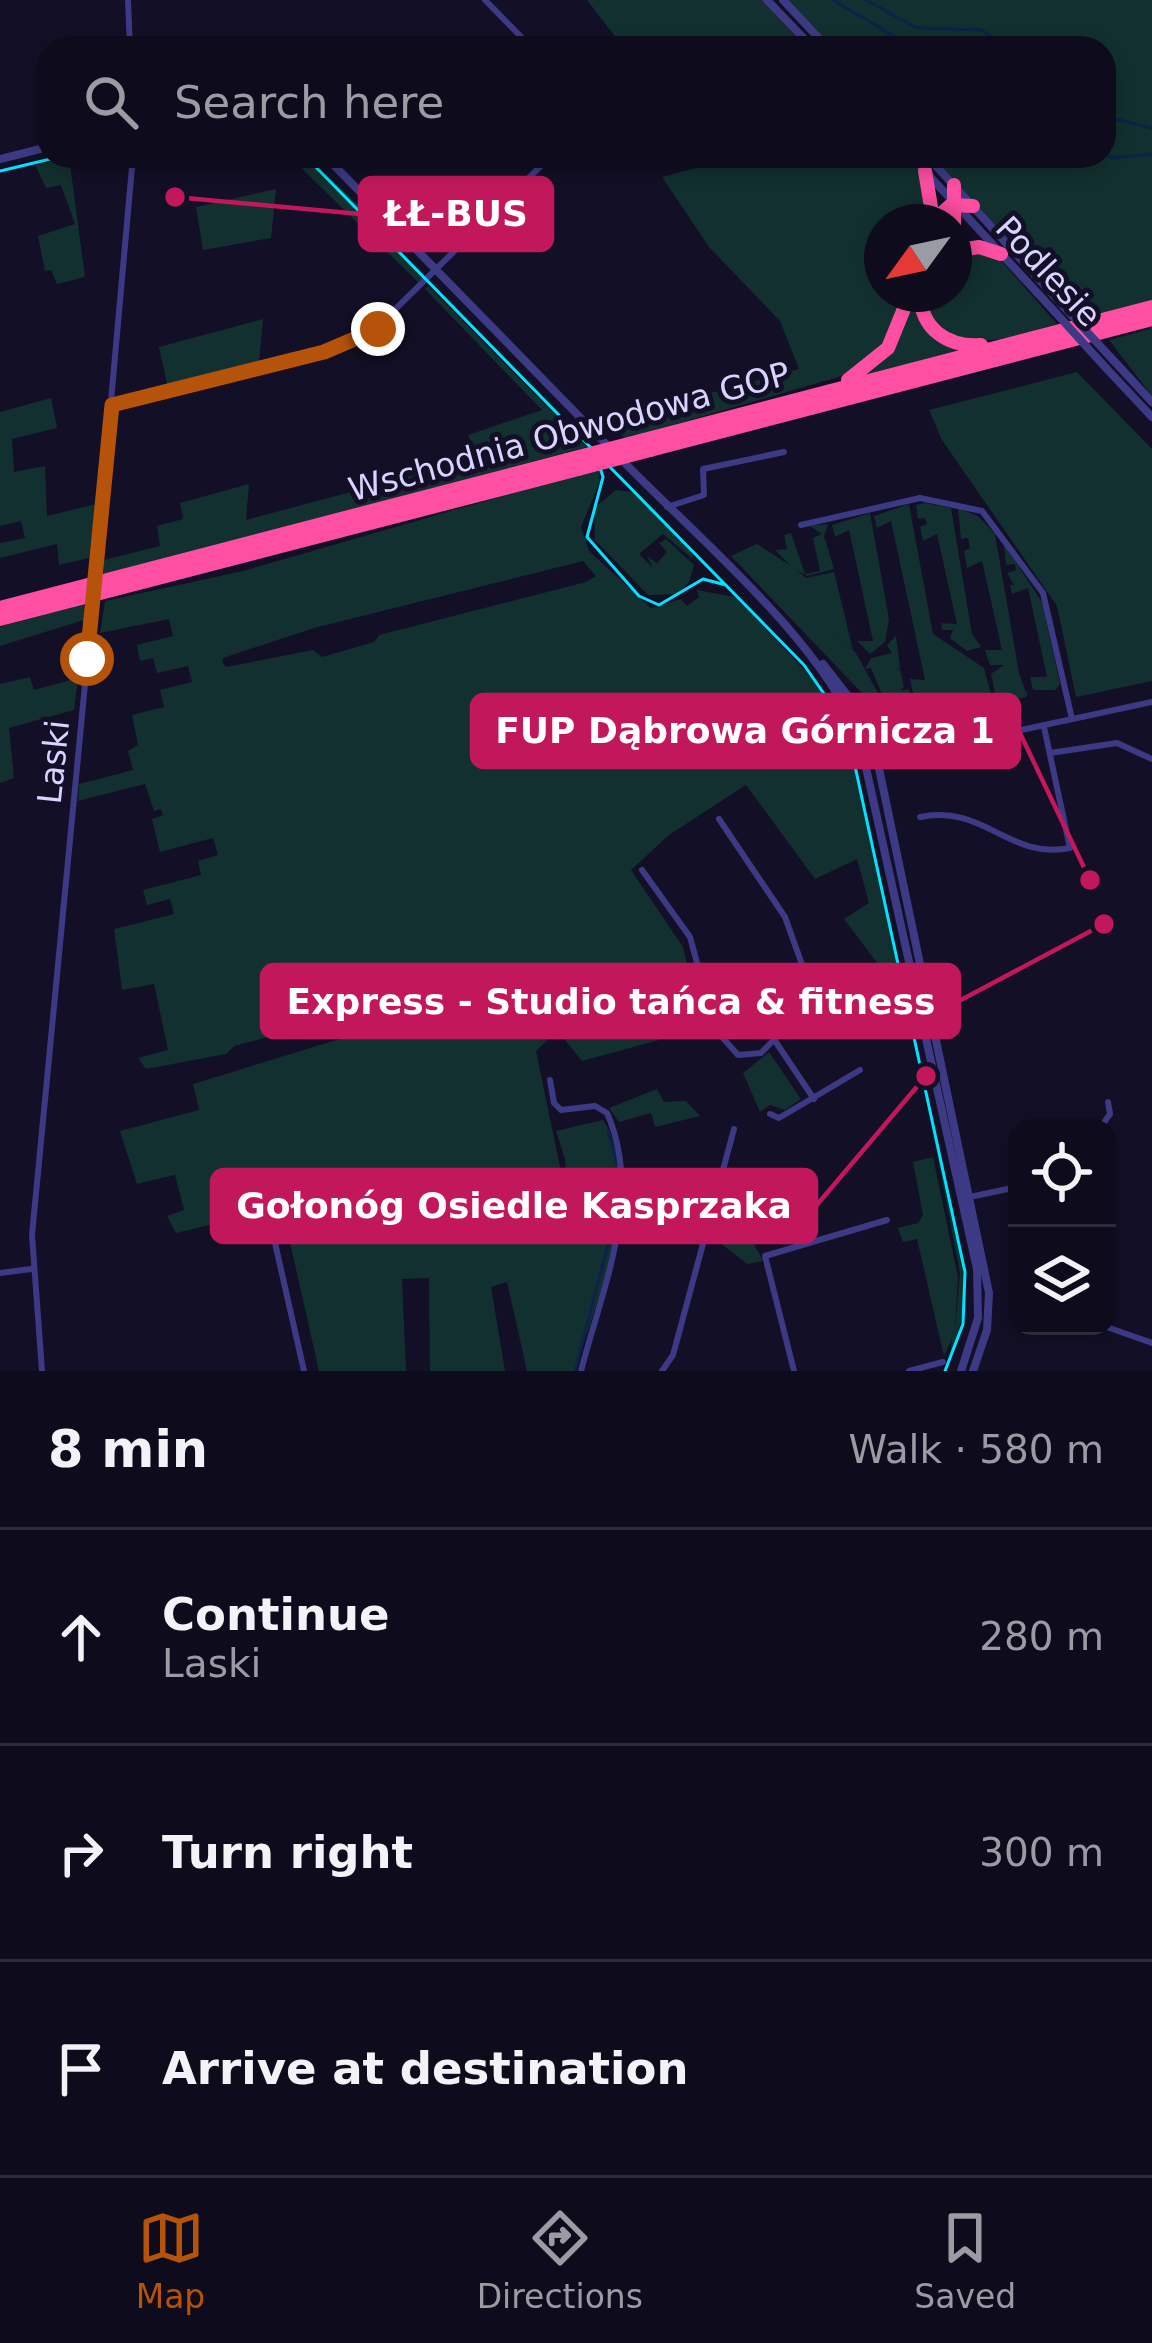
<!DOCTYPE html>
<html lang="en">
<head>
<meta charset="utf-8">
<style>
	:root { --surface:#0e0b1c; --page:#171425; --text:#f1f3f6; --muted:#9b9ba3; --line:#2e2b3b; --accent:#b45309 }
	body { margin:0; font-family:"DejaVu Sans",sans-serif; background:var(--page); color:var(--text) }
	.controls { position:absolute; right:36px; bottom:36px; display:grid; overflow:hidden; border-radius:24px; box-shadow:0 6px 18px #0003 }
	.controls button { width:108px; height:108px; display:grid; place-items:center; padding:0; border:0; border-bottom:3px solid var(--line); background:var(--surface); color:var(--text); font:60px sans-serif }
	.compass { position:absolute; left:864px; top:204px; width:108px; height:108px; border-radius:50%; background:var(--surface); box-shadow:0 6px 18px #0003; rotate:237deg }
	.stop { position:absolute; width:36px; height:36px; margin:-27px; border:9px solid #b45309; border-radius:50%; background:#fff }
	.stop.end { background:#b45309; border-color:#fff; box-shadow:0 3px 12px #0008 }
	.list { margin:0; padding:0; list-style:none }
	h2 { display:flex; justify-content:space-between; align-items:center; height:156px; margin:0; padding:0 48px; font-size:51px }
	h2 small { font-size:39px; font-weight:400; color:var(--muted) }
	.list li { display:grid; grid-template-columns:78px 1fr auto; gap:36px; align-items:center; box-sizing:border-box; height:216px; padding:0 48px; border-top:3px solid var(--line) }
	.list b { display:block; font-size:45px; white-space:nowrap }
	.list p { margin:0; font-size:39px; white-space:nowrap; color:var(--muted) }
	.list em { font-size:39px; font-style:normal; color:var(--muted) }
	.icon { flex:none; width:66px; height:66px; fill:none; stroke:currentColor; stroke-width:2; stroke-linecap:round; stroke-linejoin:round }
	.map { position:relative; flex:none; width:1152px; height:1371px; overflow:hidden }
	.search { position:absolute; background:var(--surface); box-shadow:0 6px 18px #0003; left:36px; right:36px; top:36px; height:132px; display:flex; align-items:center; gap:30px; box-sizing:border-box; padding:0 42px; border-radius:36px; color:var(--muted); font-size:45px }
	.sheet { height:804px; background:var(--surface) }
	nav { display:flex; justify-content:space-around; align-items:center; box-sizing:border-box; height:168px; border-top:3px solid var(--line); background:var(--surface); font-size:33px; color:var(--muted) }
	nav a { display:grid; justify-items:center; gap:6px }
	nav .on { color:var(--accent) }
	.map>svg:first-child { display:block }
	.green { fill:#12302f; fill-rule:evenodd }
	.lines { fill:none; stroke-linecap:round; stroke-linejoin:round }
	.stream { stroke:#0c2248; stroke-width:3 }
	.minor { stroke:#3d3a85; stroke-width:6 }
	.tertiary { stroke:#3d3a85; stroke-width:8 }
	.motorway { stroke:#ff4fa3; stroke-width:14 }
	.tram { stroke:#00e5ff; stroke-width:3 }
	.minor-bridge { stroke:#3d3a85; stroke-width:6 }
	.tertiary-bridge { stroke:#3d3a85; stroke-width:8 }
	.motorway-bridge { stroke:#ff4fa3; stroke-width:14 }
	.route { stroke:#b45309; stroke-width:15 }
	.labels { text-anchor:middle; stroke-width:10; stroke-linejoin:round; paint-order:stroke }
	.street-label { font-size:33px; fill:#d9d4ff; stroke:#130f26 }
	.leader { fill:none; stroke:#c2185b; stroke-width:4.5 }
	.callout-dot { fill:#c2185b; stroke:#130f26; stroke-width:4.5 }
	.callout { fill:#c2185b; stroke:#c2185b; stroke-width:4.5 }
	.callout-label { font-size:36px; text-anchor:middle; font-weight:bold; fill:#fff }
</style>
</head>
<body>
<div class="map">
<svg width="1152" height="1371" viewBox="0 0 1152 1371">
	<rect width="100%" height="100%" fill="#130f26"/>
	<path class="green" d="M587,0H762L807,48H624Z
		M785,0H1152V301L1081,319L932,156H1104V48H831Z
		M289,156C323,156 398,250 424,277L418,282Z
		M703,156H907L923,176L929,222H882V294H907L894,332L859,371L625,439L610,420L799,369L780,321L709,247L662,177L700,167Z
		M69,157L85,277L57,284L51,270L45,271L38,236L75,224L61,185L46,188L35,165Z
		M276,189L271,238L203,250L196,207Z
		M972,250L997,256L1057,324C1008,337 982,352 935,327L923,294H954V254Z
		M428,286L587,447L104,575V560L160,546L157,526L183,519L180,503L249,484L246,520L477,458L468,435L542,410L425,289Z
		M913,294L917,309L961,349L860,378L879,364Z
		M263,319L259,364L168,388L159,347Z
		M1152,328V396L1109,340Z
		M1077,372L1152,449V681L1076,697L1057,606L942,440L929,410Z
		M51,398L57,428L12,439L14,472L45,466L47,516L96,504L89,558L59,565L57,544L0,558V543L25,538L21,521L0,526V412Z
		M600,468L599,484L581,527L589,551L651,608L681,599L687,606L699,597L697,590L735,597L810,676L833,708L850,750L905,1000L844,919L869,903L857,859L815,879L746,785L669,835L631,870L683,947L694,993L712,1031L696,1023L692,1031L582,1061L562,1036L550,1038L536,1051L566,1196L561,1221L570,1210L565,1159L556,1131L603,1120C647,1192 596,1298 575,1371H527L507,1282L491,1287L505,1371H430L429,1278L402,1279L406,1371H319L282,1207L267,1210L263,1198L238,1204L240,1218L176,1233L167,1216L184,1210L175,1175L137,1184L120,1131L199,1110L193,1084L372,1029L391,1034L484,1003L474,982L234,1046L226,1054L146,1069L138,1058L168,1050L154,984L122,990L114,929L174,914L170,899L147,905L143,890L201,875L198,861L218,855L213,838L160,852L152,819L163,815L161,809L154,811L145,784L78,801L79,784L133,770L128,751L138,745L132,715L164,707L160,690L192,682L188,666L157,673L153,658L140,661L137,645L173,636L169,619L100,633L105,601L243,571ZM583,561L596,576L586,582L379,635L374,642L322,657L313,650L226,667L223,663V658L314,628Z
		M616,490L633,492L692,553L694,560L663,534L639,554L653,568L647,556L657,563L667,552L659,543L666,539L694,565L689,582L677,594L648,595L595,540L594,508Z
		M925,503L951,508L972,634L981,647L967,651L950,638L953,630H942L941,623L957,624L937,534L923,541L920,527L927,524L925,518L918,519L916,505Z
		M909,504L933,634L984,668L993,701C976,716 940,722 918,716L910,679L925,680L891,521L877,528L874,516Z
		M958,508L978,516L995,534L1019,673L1026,693L1029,690L1026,697L1002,703L996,698L991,674L1004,665H990L985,650H1002L982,561L967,568L964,551L970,548L968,538L961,539Z
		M870,513L889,619L885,642L870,654L857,641H873L849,530L835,537L832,525Z
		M828,524L824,536L834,569L807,576L797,570L806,578L834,572L853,650L814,614L856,653L878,693L916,719L919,737L888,739L880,712L731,556L757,544L791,566L775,550L787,549L784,535L791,533L805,574L820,571L813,538L822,534L810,526Z
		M1004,544L1042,602L1060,684L1055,690H1033L1030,677H1047L1028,588L1012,594L1010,585H1014L1007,573L1016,570L1015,564L1006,565Z
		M84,603V620L0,646V627Z
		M896,636L900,668L895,670L900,669L904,687L900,690L909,689L912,714L881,692L871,668L865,669L871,658L892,653L887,645Z
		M30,677L34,690L78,678L74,710L9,728L14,778L0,783V684Z
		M769,1052L801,1099L785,1110L770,1105L760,1112L743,1073Z
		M657,1089L664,1102L686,1101L700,1116L655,1127L651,1113L619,1122L609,1108Z
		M926,1097C940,1180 986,1276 950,1357L952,1339L944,1356L917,1239L903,1242L898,1228L918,1223L923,1215L913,1162L933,1157L958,1277L955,1331L960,1273Z
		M732,1209L747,1216L745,1227L763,1261L747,1264L710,1235L715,1217Z"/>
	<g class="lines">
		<path class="stream" d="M833,0L914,48
			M866,0L917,28L981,30L1010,48
			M1104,116L1152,128
			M1104,152L1112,158L1152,154
			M608,1130L617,1165
			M575,1371L617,1210"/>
		<path class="minor" d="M128,0L130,48
			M485,0L532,48
			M112,405L367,337L551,156
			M667,507L704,495L703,469L784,452
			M801,525L920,498L982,511L1043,593L1072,719
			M97,557L133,156
			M870,737L889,751
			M1050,753L1117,743L1152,759
			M877,759L891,762L939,747
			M867,761L889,751L956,744L1152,702
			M920,817C985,804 1008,860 1070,848L1044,727
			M719,819L785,917L818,1009
			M642,870L690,937L715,1029L738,1055L761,1053L793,1020L811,1009L850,1018L917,1000
			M751,981L763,1023L814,1099
			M550,1080L554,1103L561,1110L595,1106L607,1113C644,1196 602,1289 581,1371
			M770,1114L779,1118L860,1070
			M1100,1128L1110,1114L1108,1102
			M965,1198L1017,1187
			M268,1212L304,1371
			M0,1273L31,1269
			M1104,1326L1152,1343
			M42,1371L32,1235L91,622
			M662,1371L673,1355L734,1129
			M794,1371L765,1256L887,1220
			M909,1371L943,1362"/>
		<path class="tertiary" d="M767,0L813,48
			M783,0L828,48
			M325,156L609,447
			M911,156L1055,312
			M927,156L1064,307
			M0,159L48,147
			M1115,362L1152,402
			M1106,368L1152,417
			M619,457C695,536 818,636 859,736L977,1269L978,1318L961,1371
			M823,664L851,700L877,759L989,1293L987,1330L973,1371"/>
		<path class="motorway" d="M925,171L933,219
			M954,185V225
			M932,222L951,205L973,206
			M954,251L979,247L1001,254
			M920,294C921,329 947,347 981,345
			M848,380L888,348L910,294
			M644,440L1152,307
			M650,450L1152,319
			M0,608L567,460
			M0,619L578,469"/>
		<path class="tram" d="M305,156L804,665L834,708L853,757L965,1272L963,1324L945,1371
			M0,171L63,156
			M596,455L603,477L587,537L639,596L659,605L703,579L726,585"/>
		<path class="minor-bridge" d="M91,622L97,557"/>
		<path class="tertiary-bridge" d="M1064,307L1115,362
			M1055,312L1106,368"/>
		<path class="motorway-bridge" d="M567,460L644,440
			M578,469L650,450"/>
	</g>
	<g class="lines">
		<path class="route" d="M87,659L112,405L324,352L378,329"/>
	</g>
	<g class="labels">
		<g class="street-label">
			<text transform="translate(1049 271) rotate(47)" y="12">Podlesie</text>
			<text transform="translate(569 431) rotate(-15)" y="12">Wschodnia Obwodowa GOP</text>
			<text transform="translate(53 762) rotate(-84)" y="12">Laski</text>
		</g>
	</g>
	<path class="leader" d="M175 197L360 214M1090 880L1019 731M1104 924L959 1001M926 1076L816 1206"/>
	<g class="callout-dot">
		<circle cx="175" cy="197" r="12"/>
		<circle cx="1090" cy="880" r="12"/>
		<circle cx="1104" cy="924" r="12"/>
		<circle cx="926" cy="1076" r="12"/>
	</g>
	<g class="callout">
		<rect x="360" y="178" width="192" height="72" rx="12"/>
		<rect x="472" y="695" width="547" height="72" rx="12"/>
		<rect x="262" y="965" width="697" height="72" rx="12"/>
		<rect x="212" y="1170" width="604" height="72" rx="12"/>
	</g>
	<g class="callout-label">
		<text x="456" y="226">ŁŁ-BUS</text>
		<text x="745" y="743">FUP Dąbrowa Górnicza 1</text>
		<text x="611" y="1014">Express - Studio tańca &amp; fitness</text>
		<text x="514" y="1218">Gołonóg Osiedle Kasprzaka</text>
	</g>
</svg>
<div class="controls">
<button><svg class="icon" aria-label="locate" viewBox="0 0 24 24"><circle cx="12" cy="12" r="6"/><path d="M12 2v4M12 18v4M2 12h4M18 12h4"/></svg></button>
<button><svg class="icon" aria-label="layers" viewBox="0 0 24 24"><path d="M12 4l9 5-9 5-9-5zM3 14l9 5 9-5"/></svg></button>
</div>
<svg class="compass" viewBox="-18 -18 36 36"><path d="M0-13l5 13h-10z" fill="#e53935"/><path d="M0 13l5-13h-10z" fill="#9b9ba3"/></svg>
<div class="stop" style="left:87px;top:659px"></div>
<div class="stop end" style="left:378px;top:329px"></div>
<div class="search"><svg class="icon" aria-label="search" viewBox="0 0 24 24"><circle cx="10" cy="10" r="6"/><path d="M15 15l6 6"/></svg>Search here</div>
</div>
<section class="sheet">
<h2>8 min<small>Walk · 580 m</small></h2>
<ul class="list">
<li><svg class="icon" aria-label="ahead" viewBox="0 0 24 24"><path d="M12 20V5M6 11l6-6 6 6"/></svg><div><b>Continue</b><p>Laski</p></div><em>280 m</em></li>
<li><svg class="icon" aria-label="right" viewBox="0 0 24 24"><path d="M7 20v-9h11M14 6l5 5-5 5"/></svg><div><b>Turn right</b></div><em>300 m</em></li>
<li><svg class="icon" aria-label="arrive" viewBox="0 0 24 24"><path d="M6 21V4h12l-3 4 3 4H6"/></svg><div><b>Arrive at destination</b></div></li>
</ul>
</section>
<nav>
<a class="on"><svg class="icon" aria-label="map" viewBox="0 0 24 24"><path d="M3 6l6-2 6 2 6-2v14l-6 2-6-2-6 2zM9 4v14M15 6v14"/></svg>Map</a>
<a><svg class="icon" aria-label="directions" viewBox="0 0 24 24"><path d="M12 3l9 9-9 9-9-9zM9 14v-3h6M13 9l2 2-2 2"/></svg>Directions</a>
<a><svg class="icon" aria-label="saved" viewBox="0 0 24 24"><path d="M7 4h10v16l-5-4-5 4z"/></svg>Saved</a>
</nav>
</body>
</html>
